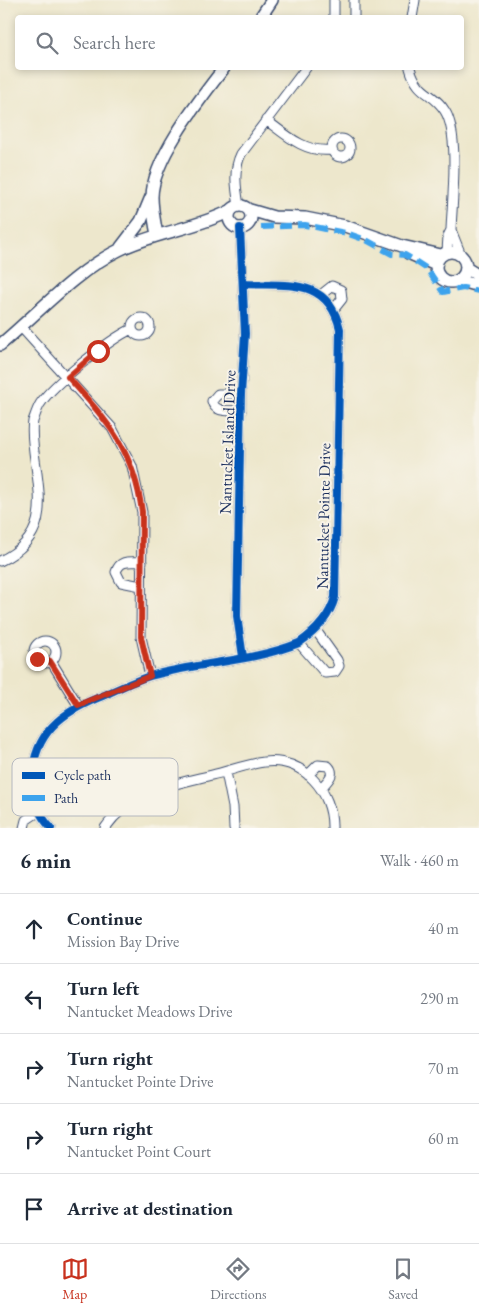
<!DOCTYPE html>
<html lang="en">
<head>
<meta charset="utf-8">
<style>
	:root { --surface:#fff; --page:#f6f6f7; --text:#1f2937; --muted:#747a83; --line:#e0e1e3; --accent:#c8321e }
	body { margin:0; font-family:"EB Garamond",serif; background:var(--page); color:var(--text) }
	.stop { position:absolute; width:15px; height:15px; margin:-11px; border:4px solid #c8321e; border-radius:50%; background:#fff }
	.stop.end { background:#c8321e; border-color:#fff; box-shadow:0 1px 5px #0008 }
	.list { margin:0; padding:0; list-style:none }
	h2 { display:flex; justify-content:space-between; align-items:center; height:65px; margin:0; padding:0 20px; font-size:21px }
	h2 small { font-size:16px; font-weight:400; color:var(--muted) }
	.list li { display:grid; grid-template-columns:32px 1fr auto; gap:15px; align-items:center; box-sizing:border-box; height:70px; padding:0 20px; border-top:1px solid var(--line) }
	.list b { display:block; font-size:19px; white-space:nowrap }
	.list p { margin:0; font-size:16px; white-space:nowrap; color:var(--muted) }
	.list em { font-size:16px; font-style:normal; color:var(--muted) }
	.icon { flex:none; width:28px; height:28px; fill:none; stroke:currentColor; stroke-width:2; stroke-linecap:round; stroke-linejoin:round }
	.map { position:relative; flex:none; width:479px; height:828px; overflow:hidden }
	.search { position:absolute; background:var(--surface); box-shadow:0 2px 8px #0003; left:15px; right:15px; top:15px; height:55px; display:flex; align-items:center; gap:12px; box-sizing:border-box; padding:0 18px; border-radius:5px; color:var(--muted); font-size:19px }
	.sheet { height:415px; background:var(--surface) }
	nav { display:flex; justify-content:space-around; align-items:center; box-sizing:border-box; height:70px; border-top:1px solid var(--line); background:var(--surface); font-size:14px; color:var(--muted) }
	nav a { display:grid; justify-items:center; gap:2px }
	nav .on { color:var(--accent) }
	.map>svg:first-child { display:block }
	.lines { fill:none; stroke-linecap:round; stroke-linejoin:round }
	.minor-casing { stroke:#3a4b6e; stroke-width:11 }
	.tertiary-casing { stroke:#3a4b6e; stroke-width:14 }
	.minor { stroke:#fff; stroke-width:9 }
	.tertiary { stroke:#fff; stroke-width:11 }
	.quiet { stroke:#3da3ed; stroke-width:6; stroke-dasharray:12 6; stroke-linecap:butt }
	.cycleway-casing { stroke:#f7f3e8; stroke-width:11 }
	.cycleway { stroke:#0057b8; stroke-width:8 }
	.route { stroke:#c8321e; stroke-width:6 }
	.labels { text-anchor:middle; stroke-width:4; stroke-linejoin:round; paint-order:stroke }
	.street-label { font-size:16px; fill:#1b2f5e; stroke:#f7f3e8 }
	.key { fill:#f7f3e8; stroke:#b5b8bf; stroke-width:1 }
	.key-label { font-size:14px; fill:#1b2f5e }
</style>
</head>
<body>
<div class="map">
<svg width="479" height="828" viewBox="0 0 479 828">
	<rect width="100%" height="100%" fill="#f7f3e8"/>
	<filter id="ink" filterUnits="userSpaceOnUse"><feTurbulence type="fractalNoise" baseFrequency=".02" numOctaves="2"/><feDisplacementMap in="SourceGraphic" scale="10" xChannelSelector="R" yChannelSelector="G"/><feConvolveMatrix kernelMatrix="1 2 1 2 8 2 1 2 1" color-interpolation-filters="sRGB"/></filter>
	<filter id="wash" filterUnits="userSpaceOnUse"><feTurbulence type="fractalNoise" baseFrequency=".0096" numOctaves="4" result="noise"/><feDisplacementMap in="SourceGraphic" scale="20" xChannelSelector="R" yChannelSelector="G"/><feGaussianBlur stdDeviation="1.12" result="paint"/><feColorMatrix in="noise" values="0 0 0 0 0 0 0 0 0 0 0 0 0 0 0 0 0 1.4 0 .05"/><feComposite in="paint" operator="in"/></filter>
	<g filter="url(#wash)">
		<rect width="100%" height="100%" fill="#ede7cc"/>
	</g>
	<g filter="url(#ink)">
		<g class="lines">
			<g class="minor-casing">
				<path id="minor" d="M354,0V18
					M334,18V0
					M412,18L415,0
					M410,68C418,96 433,91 445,111C460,135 452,201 451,230L448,236L447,252
					M266,120C286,135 305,153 331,150
					M332 148a9 9 0 1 1 18 0a9 9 0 1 1-18 0Z
					M239,206C236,188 233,170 241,154L306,68
					M240,228L245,334L241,394L237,616L243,657
					M451,230L461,255
					M322,294L332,286L341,290L342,299L334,309
					M132 327a9 9 0 1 1 18 0a9 9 0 1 1-18 0Z
					M21,327L112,428L132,466L142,512L141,637L150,676
					M241,411C231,410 215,414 212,401L218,394H241
					M0,561C51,537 40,498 34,452C33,442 31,432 33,421C35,416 37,409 40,404C53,384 110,339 132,329
					M141,586L121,582L116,572C120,559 130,562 142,562
					M34 652a11 11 0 1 1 22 0a11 11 0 1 1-22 0Z
					M299,643L325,673L335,672L339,666L337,660L315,629
					M51,661L78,705
					M226,772L233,807L234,828
					M308,775L318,765L328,766C336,774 328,780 322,787
					M24,828L26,820L38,812
					M51,828C35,811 30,792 33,769C38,727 69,709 105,695C120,688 135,680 150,676C199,662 252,662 299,643C315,632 330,616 335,597L340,329C328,277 287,286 244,284
					M105,828C131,791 171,785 212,775C229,771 247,764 264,762C303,757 333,791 332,828"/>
			</g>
			<g class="tertiary-casing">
				<path id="tertiary" d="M260,18L272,0
					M229 217a11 11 0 1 1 22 0a11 11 0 1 1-22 0Z
					M250,210L274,217L305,218L345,226L402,246L441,255
					M157,235C155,223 152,210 152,197C152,159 201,98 224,68
					M121,247L141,221L151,197
					M436 267a15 15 0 1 1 30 0a15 15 0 1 1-30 0Z
					M408,253L436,265
					M466,268L479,276
					M458,280L479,286
					M0,345C37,314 76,271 119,250C155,232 195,229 230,211"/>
			</g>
			<use href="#minor" class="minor"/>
			<use href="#tertiary" class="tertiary"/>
			<path class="quiet" d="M261,227L305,225L346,233L366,240L392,254L405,255L415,261L427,269L443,292L463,288L479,291"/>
			<g class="cycleway-casing">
				<path id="cycleway" d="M240,228L245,334L241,394L237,616L243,657
					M51,828C35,811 30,792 33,769C38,727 69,709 105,695C120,688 135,680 150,676C199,662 252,662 299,643C315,632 330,616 335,597L340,329C328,277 287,286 244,284"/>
			</g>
			<use href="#cycleway" class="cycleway"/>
		</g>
	</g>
	<g class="lines" filter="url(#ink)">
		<path class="route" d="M37,659L44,662L50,661L78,705L150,676L141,637L142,512C134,450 108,422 68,377L98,351"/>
	</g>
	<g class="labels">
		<g class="street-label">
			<text transform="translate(227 442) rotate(-88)" y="6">Nantucket Island Drive</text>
			<text transform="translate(323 516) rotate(-89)" y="6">Nantucket Pointe Drive</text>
		</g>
	</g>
	<rect x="12" y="758" width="166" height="58" rx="8" class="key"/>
	<rect x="22" y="772" width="23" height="7" fill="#0057b8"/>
	<rect x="22" y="795" width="23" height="6" fill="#3da3ed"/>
	<g class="key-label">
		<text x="54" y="780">Cycle path</text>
		<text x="54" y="803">Path</text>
	</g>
</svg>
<div class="stop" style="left:98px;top:351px"></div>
<div class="stop end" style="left:37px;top:659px"></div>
<div class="search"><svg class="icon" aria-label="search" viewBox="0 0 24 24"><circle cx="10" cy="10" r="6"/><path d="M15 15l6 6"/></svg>Search here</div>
</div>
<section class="sheet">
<h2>6 min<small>Walk · 460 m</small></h2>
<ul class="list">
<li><svg class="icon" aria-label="ahead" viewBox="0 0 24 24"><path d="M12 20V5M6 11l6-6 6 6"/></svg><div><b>Continue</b><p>Mission Bay Drive</p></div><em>40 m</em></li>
<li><svg class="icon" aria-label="left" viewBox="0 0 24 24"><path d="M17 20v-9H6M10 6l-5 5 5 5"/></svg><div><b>Turn left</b><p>Nantucket Meadows Drive</p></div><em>290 m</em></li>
<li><svg class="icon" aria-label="right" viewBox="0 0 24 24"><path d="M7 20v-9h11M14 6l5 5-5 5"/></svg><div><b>Turn right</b><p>Nantucket Pointe Drive</p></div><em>70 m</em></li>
<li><svg class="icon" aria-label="right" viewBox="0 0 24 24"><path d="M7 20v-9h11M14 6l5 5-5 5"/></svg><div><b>Turn right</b><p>Nantucket Point Court</p></div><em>60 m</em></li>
<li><svg class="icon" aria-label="arrive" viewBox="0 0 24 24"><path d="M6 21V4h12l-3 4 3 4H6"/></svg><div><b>Arrive at destination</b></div></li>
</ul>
</section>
<nav>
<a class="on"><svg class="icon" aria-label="map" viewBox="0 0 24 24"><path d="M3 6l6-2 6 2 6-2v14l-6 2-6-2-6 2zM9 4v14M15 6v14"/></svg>Map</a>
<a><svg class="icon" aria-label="directions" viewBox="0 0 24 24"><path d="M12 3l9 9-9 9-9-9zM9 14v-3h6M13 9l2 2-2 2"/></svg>Directions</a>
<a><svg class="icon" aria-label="saved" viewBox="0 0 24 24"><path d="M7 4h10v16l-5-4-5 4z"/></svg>Saved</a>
</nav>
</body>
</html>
